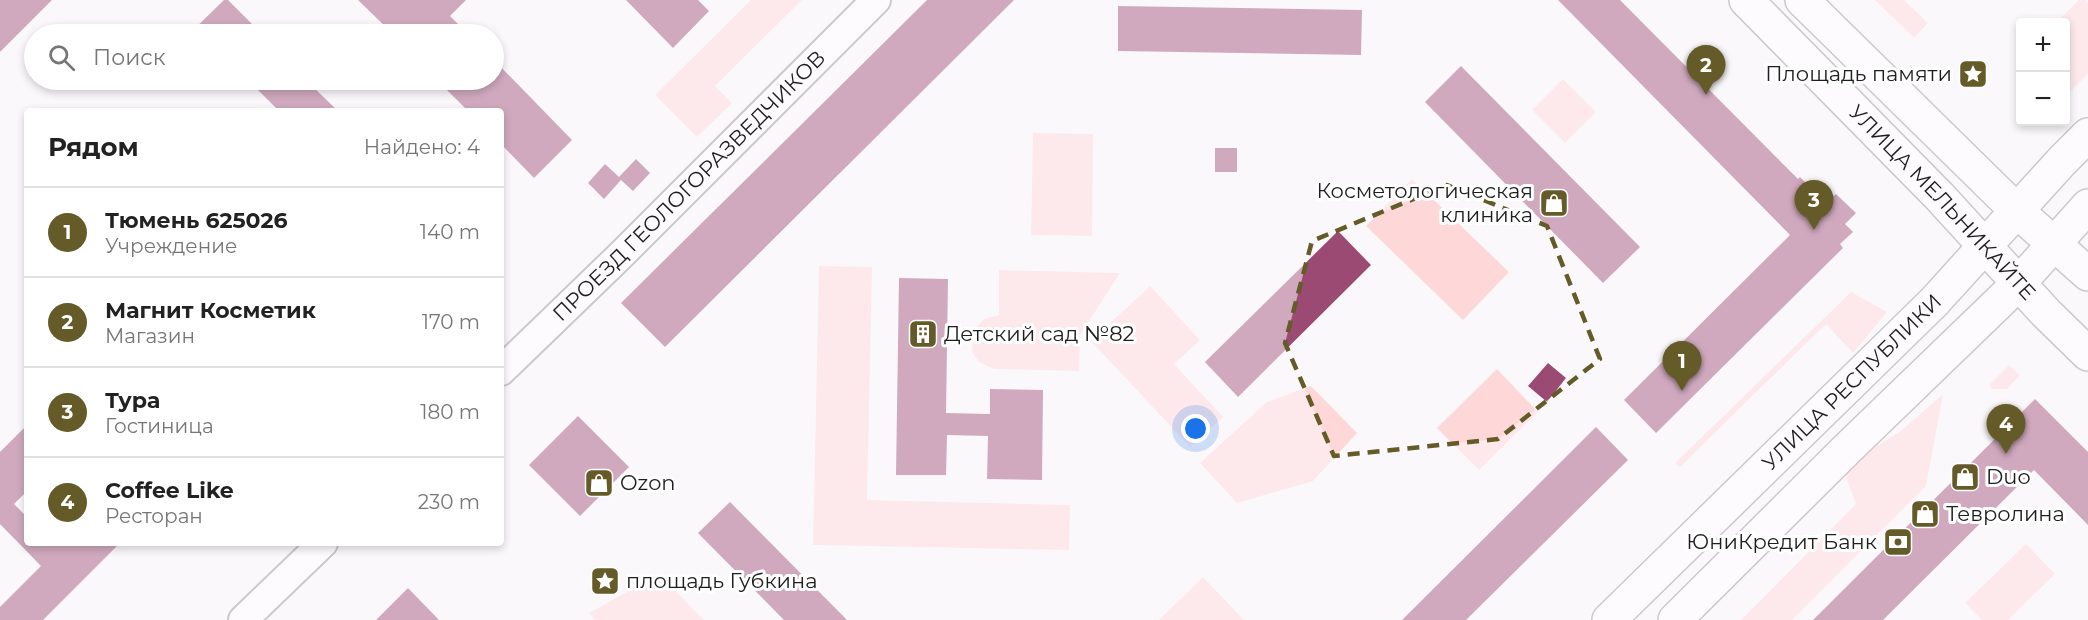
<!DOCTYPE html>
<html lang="ru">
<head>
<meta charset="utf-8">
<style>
	:root { --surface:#fff; --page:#f2f2f2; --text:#222; --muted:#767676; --line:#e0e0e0; --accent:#645b28 }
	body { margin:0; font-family:Montserrat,sans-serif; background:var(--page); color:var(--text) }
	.controls { position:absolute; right:18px; top:18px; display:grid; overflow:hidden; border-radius:6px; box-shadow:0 3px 9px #0003 }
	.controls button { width:54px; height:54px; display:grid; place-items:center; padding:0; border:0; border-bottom:2px solid var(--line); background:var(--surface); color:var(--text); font:30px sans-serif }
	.you { position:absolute; left:1196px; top:429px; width:21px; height:21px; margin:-15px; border:4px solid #fff; border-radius:50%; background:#1a73e8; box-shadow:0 0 0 9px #1a73e833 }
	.badge { display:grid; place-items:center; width:39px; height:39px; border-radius:50%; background:var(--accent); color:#fff; font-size:20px; font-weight:700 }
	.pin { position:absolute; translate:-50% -50px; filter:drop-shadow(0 2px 3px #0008) }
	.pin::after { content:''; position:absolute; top:32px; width:21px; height:18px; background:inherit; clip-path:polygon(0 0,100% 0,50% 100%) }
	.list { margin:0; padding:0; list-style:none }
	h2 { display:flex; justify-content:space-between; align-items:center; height:78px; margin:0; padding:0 24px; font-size:26px }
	h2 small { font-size:20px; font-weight:400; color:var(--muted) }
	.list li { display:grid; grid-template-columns:39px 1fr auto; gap:18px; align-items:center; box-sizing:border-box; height:90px; padding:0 24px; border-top:2px solid var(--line) }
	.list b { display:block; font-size:22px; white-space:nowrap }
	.list p { margin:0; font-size:20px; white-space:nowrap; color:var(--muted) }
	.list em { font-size:20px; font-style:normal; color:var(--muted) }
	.icon { flex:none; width:33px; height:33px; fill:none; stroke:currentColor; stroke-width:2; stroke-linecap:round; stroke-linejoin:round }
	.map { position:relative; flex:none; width:2088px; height:620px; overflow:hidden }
	.search { position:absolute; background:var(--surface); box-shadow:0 3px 9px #0003; left:24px; top:24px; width:480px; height:66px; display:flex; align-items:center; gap:15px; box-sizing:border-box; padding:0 21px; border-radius:33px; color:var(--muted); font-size:22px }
	.panel { position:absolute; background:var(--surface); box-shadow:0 3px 9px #0003; left:24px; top:108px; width:480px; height:438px; border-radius:6px }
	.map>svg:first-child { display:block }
	.green { fill:#fed8d8 }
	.building { fill:#9b4b73 }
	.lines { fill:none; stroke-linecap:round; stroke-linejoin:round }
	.minor-casing { stroke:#939194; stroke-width:32 }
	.major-casing { stroke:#939194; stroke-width:36 }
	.minor { stroke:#fff; stroke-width:28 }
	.major { stroke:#fff; stroke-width:33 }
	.marked { fill:none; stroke:#645b28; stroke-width:4.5; stroke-dasharray:12 8; stroke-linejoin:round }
	.labels { text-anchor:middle; stroke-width:6; stroke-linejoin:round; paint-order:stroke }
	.poi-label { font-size:21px; fill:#1f1e1f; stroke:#fff; text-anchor:start }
	.street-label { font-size:21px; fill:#1f1e1f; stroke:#fff }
</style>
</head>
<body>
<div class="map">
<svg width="2088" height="620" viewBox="0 0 2088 620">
	<rect width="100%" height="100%" fill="#fbf8fb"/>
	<path class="green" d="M751,0H802L715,86L732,103L697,137L655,95Z
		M1875,0H1904L1928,23L1914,38Z
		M2079,0H2085L2088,3V74L2066,96V22H2057Z
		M1563,79L1596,112L1565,143L1532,110Z
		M1033,133L1093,134L1092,236L1031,235Z
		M1412,179L1509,272L1463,320L1366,226Z
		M819,266L872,267L867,500L1070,505L1069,550L813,545Z
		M999,270L1120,273L1080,335L1079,371L994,369L979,362L972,352L973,331L984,319L999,315Z
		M1150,286L1200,340L1174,364L1223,417L1190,447L1091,341Z
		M1851,292L1887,312L1853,353L1826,324L1680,467L1675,463Z
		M2009,365L2020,375L2007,389H1992L1989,385Z
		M1497,369L1538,412L1479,470L1437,428Z
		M1311,386L1357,433L1313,481L1237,503L1200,463L1267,402Z
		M1943,394L1926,486L1792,620H1741L1856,504L1845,475L1870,450L1901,431Z
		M2026,544L2055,574L2008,620H1982L1965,603Z
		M659,574L704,620H596L589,613Z
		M1203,577L1244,620H1159Z"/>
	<path class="building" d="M0,0H52L0,52Z
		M224,0H228L262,34H189Z
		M358,0H466L450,16L468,34H393Z
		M626,0H698L709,11L673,48Z
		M927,0H1014L665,347L621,303Z
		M1558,0H1620L1798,179L1800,177L1826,203L1836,194L1856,213L1845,224L1853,232L1840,244L1843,248L1656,433L1624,400L1790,235Z
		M1118,6L1362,10L1361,55L1118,51Z
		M494,60L572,140L534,178L501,144V111H468L437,80H494Z
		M1461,66L1640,247L1603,283L1425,102Z
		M248,80H306L338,111H279Z
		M1215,148H1237V172H1215Z
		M636,159L650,173L633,191L621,180L604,199L588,183L605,164L619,177Z
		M1338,231L1371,265L1238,397L1205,362Z
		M899,278L948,279L946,413L990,414V389L1043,390L1042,480L987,479L988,436L947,435L946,475H896Z
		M1548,363L1566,378L1547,402L1528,386Z
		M2035,399L2088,452V525L2034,470L1883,620H1813Z
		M578,416L629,467L580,516L529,465Z
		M27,425V491L14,504L27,517V543H120L43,620H0V607L41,566L0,524V452Z
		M1596,427L1628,460L1466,620H1402Z
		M730,502L847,620H784L698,533Z
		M408,588L439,620H376Z"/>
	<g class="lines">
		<g class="minor-casing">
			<g id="minor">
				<path id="s1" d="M501,371L620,256L876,0"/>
				<path d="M243,620L323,543"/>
			</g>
		</g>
		<g class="major-casing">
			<g id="major">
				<path id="s2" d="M1746,0L1940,197L2046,313L2088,354"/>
				<path d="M1802,0L2017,211L2088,274"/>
				<path id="s3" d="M1609,620L1934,302L2062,161L2088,135"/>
				<path d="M1675,620L1848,448L2019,283L2088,206"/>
			</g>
		</g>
		<use href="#minor" class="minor"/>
		<use href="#major" class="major"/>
	</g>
	<path d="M0 0H2088V620H0ZM1447,185L1547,226L1600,359L1498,439L1334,456L1285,343L1312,241Z" fill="#fbf8fb" fill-opacity=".55" fill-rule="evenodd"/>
	<path class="marked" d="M1447,185L1547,226L1600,359L1498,439L1334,456L1285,343L1312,241Z"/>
	<defs>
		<g id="sight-square" transform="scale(1.5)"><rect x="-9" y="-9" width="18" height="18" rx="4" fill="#645b28" stroke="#fff"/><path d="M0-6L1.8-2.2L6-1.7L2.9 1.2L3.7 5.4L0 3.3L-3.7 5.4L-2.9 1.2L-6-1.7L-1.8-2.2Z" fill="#fff"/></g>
		<g id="shop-square" transform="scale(1.5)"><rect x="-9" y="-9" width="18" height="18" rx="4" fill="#645b28" stroke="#fff"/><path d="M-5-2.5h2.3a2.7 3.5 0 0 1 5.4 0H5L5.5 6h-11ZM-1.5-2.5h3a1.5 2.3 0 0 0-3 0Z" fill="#fff"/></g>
		<g id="building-square" transform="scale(1.5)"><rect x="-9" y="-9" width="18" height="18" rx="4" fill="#645b28" stroke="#fff"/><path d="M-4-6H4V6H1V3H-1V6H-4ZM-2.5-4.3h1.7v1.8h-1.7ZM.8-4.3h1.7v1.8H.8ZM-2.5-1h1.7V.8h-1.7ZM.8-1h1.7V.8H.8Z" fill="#fff"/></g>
		<g id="bank-square" transform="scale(1.5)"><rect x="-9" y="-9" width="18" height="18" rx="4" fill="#645b28" stroke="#fff"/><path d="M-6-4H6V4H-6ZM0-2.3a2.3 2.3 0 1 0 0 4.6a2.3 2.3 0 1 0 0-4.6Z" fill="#fff"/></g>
	</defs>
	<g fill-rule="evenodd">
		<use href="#sight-square" x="1973" y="74"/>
		<use href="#shop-square" x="1554" y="203"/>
		<use href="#building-square" x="923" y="334"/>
		<use href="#shop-square" x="1965" y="477"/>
		<use href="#shop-square" x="599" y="483"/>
		<use href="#shop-square" x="1925" y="514"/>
		<use href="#bank-square" x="1898" y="542"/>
		<use href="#sight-square" x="605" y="581"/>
	</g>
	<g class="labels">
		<g class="poi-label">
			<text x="1952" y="81" text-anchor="end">Площадь памяти</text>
			<text x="1533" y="198" text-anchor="end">Косметологическая<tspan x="1533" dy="24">клиника</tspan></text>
			<text x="944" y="341">Детский сад №82</text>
			<text x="1986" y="484">Duo</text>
			<text x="620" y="490">Ozon</text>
			<text x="1946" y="521">Тевролина</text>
			<text x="1877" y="549" text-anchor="end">ЮниКредит Банк</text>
			<text x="626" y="588">площадь Губкина</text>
		</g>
		<g class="street-label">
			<text dy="7" stroke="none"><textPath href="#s1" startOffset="264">ПРОЕЗД ГЕОЛОГОРАЗВЕДЧИКОВ</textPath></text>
			<text dy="7" stroke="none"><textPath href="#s2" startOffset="282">УЛИЦА МЕЛЬНИКАЙТЕ</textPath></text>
			<text dy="7" stroke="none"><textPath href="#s3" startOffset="340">УЛИЦА РЕСПУБЛИКИ</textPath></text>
		</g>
	</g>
</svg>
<div class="controls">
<button>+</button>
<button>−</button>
</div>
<div class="you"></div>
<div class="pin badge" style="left:1682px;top:391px">1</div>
<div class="pin badge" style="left:1706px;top:95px">2</div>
<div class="pin badge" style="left:1814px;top:230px">3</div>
<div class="pin badge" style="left:2006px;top:454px">4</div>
<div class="search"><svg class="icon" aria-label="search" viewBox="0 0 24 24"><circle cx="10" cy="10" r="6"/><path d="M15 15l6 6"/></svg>Поиск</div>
<section class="panel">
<h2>Рядом<small>Найдено: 4</small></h2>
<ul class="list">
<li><span class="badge">1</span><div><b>Тюмень 625026</b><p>Учреждение</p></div><em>140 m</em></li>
<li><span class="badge">2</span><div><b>Магнит Косметик</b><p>Магазин</p></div><em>170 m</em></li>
<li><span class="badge">3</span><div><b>Тура</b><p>Гостиница</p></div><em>180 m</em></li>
<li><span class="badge">4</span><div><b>Coffee Like</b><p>Ресторан</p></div><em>230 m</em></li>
</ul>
</section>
</div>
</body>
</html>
